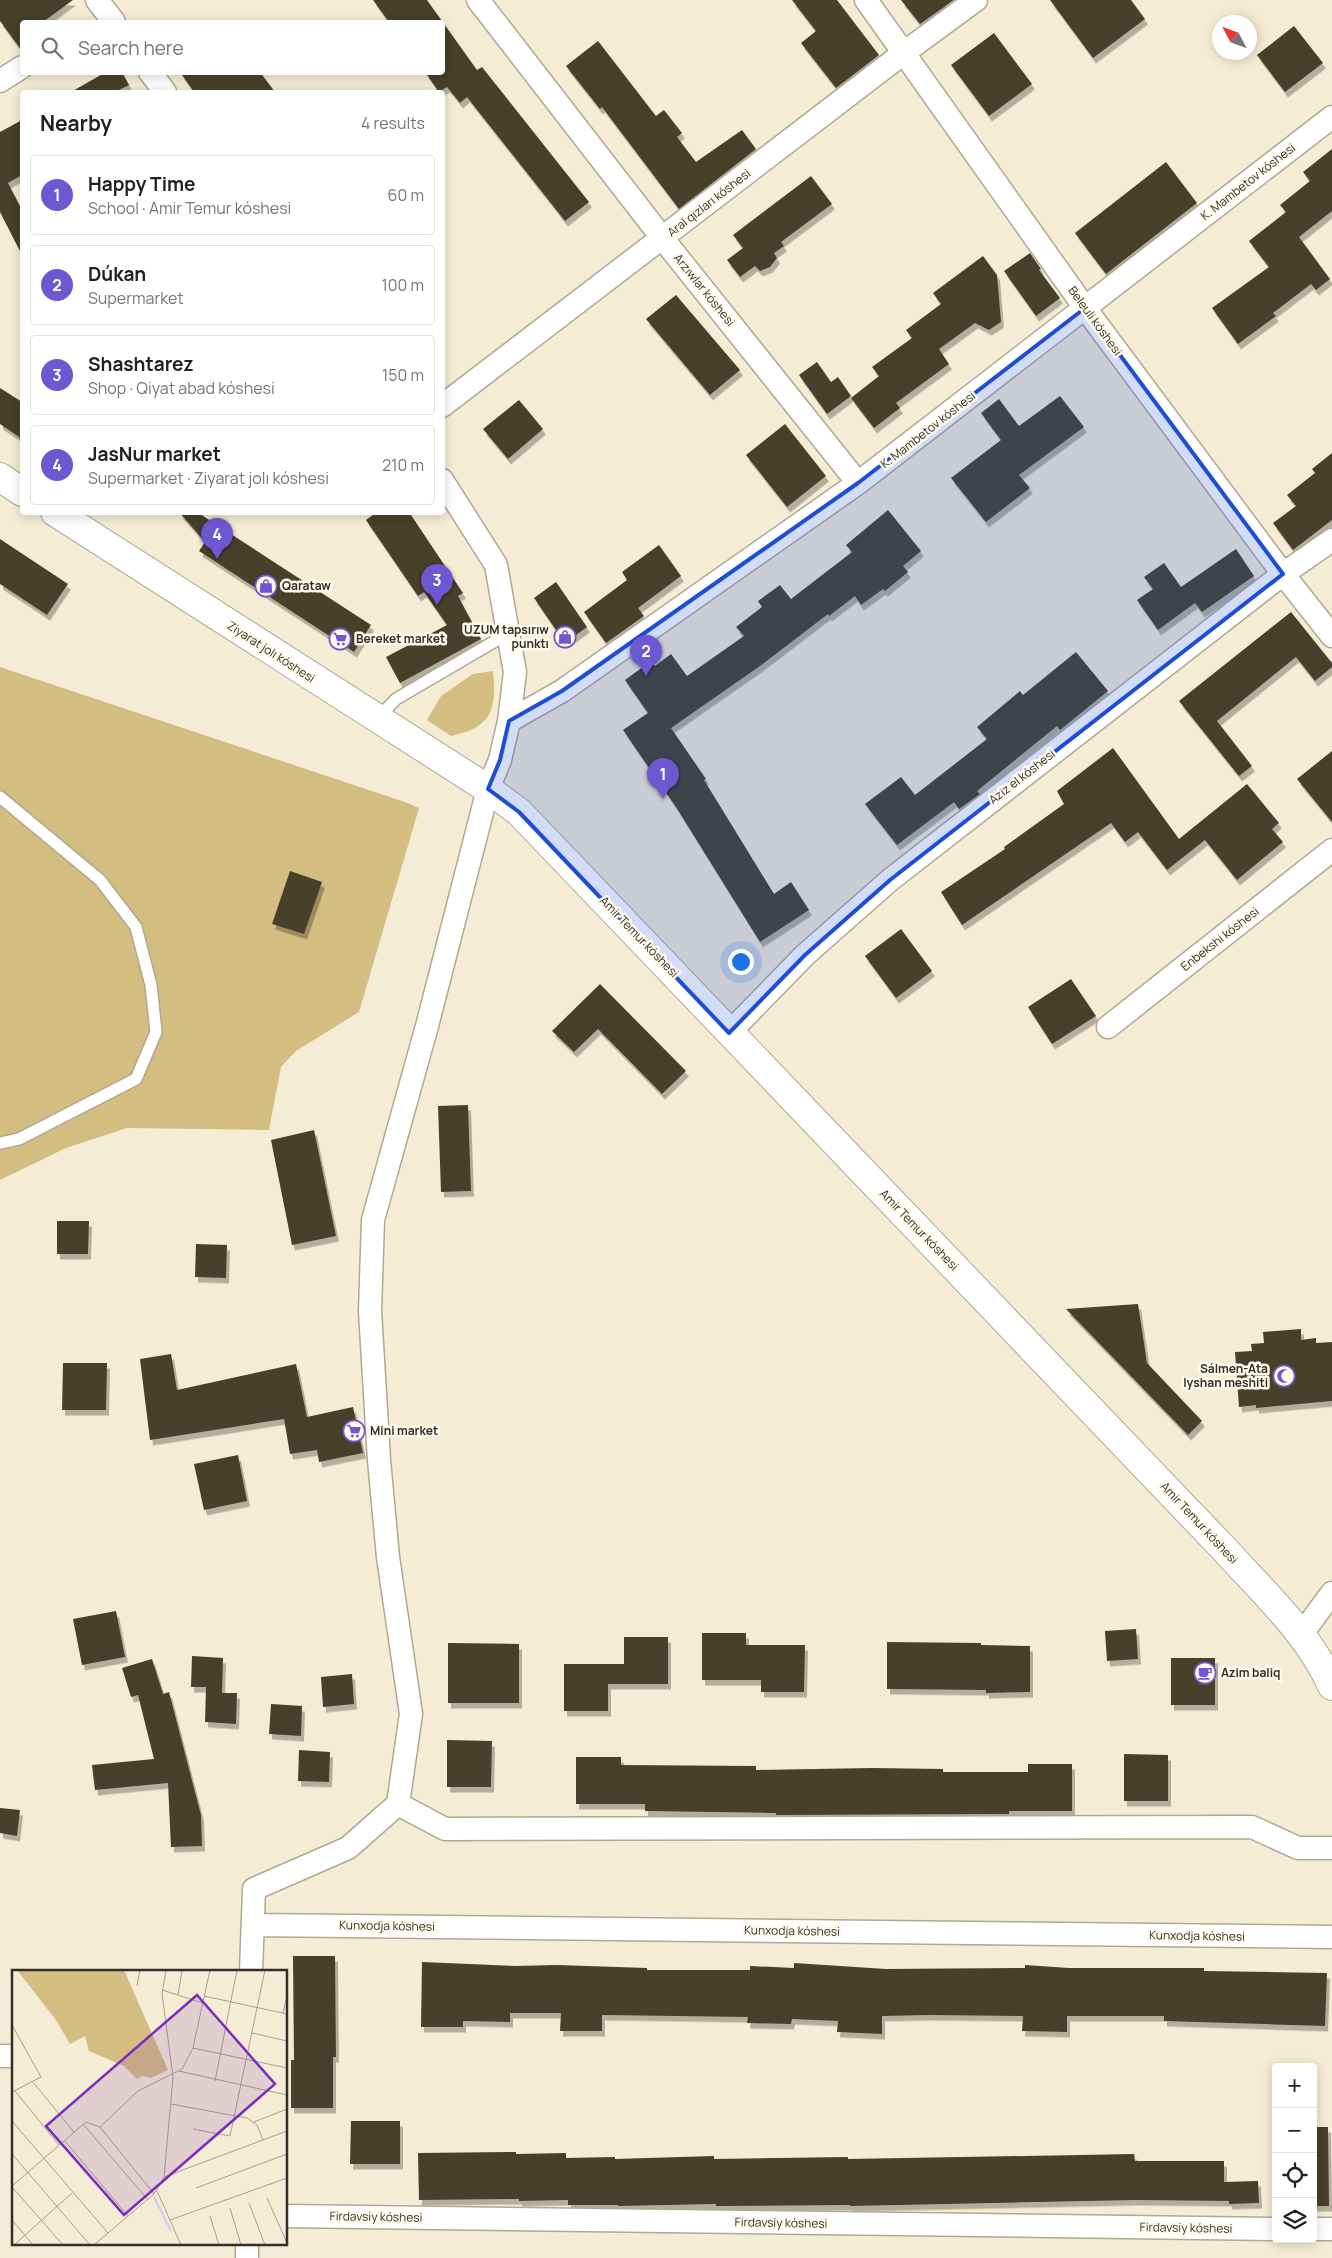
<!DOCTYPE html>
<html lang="en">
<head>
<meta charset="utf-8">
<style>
	:root { --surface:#fff; --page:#f2f2f2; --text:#202124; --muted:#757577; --line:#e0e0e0; --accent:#6d58d2 }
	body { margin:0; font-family:Manrope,sans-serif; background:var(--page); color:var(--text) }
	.controls { position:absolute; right:15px; bottom:15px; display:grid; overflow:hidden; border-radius:5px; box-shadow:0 2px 12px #0003 }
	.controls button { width:45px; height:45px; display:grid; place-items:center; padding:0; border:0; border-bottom:1px solid var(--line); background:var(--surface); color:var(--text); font:25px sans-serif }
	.compass { position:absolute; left:1212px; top:15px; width:45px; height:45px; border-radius:50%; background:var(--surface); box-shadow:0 2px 12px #0003; rotate:311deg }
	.you { position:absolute; left:740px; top:961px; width:18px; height:18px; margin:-12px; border:4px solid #fff; border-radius:50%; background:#1a73e8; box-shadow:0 0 0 8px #1a73e833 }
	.badge { display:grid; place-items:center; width:32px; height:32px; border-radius:50%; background:var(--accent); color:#fff; font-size:16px; font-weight:700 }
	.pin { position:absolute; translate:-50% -41px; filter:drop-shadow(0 1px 2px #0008) }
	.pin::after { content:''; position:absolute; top:26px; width:18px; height:15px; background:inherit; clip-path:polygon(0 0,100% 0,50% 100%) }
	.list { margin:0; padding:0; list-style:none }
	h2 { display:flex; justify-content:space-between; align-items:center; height:65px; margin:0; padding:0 20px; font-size:21px }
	h2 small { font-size:16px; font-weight:400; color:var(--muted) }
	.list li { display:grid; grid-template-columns:32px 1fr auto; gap:15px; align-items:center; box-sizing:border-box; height:80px; margin:0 10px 10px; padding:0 10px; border:1px solid var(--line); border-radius:5px }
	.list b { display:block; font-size:19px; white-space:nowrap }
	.list p { margin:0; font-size:16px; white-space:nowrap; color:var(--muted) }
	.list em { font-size:16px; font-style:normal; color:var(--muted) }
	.icon { flex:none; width:28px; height:28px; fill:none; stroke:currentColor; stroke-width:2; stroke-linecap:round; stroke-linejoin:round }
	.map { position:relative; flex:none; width:1332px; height:2258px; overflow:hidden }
	.search { position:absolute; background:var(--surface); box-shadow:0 2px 12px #0003; left:20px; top:20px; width:425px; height:55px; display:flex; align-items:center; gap:12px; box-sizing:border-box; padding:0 18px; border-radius:5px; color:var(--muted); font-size:19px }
	.panel { position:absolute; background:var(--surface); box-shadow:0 2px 12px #0003; left:20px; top:90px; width:425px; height:425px; border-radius:5px }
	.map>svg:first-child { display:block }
	.green { fill:#d3bd80 }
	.building { fill:#47402c; filter:url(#shadow) }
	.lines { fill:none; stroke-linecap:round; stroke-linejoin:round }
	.lane-casing { stroke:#b0a891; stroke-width:14 }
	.street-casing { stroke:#b0a891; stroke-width:25 }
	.secondary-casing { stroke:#b0a891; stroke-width:30 }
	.lane { stroke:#fff; stroke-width:11 }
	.street { stroke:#fff; stroke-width:22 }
	.secondary { stroke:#fff; stroke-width:28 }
	.marked { fill:#1d4ed8; fill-opacity:0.2; stroke:#1d4ed8; stroke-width:4; stroke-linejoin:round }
	.labels { text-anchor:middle; stroke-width:5; stroke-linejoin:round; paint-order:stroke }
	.street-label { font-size:12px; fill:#322f26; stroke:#fef9eb }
	.poi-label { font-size:12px; font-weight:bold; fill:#322f26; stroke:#fef9eb; text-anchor:start }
	.inset-river { fill:none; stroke:#cfcefe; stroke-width:2.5 }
	.inset-road { fill:none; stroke:#a6a08e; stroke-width:1 }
	.view { fill:#7b2cbf; fill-opacity:0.15; stroke:#7b2cbf; stroke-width:2.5 }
	.inset-edge { fill:none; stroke:#322f26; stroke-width:2.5 }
</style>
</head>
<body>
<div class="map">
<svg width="1332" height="2258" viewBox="0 0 1332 2258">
	<defs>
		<filter id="shadow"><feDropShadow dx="3" dy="5.5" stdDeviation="0" flood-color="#0004"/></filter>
	</defs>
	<rect width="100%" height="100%" fill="#f4ecd4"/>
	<path class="green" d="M0,667L405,802L419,808L359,1012L296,1051L281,1067L269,1130L127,1128L66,1148L0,1180Z
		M493,671C497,709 492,728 451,736L427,720L441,696L473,674Z"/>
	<path class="building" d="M0,0H73L43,22H22V51L0,21Z
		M373,0H427L477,70L482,67L589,202L565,221L467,97L460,103L447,87L439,92L425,72H442V22H389Z
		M792,0H837L879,55L836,88L801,43L816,31Z
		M901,0H954L920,24Z
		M1050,0H1131L1145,19L1093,58Z
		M1294,26L1323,63L1285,92L1257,55Z
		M994,33L1032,84L989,116L951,65Z
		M598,41L656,116L664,110L682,133L677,137L696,162L742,130L756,149L679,209L602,107L600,109L566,66Z
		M106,72H122L129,85L115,92H71Z
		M180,72H260L275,92H194Z
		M22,120V175L8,183L22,210V255L0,212V132Z
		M1332,149V211L1299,237L1330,279L1316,290L1311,284L1273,313L1276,316L1238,344L1212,308L1269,267L1249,241L1286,212L1280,205L1310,181L1303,172Z
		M1166,162L1197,203L1106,274L1075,233Z
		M811,176L832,204L781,242L784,246L774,253L777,258L770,267L760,271L755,266L740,277L727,260L743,248L733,235Z
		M1030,253L1041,269L1039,270L1060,298L1036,316L1004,271Z
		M983,256L997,275L1001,322L989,330L975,323L939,349L949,364L896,403L900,408L874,428L851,398L879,376L872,367L912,338L906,330L941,304L933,293Z
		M676,295L740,370L710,395L646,319Z
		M817,362L831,382L838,377L851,396L827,414L799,375Z
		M0,388L22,402V439L0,424Z
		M1060,396L1084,427L1019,475L1030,488L986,522L951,478L1001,440L981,413L999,399L1019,426Z
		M519,400L543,429L508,459L483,429Z
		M785,424L826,476L787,507L746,455Z
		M1332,453V520L1293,550L1273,523L1296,506L1287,495L1315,473L1312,469Z
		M888,510L921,551L903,566L908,572L885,591L883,589L861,605L855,596L829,616L828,614L760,666L671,728L706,779L704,780L774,894L791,882L809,910L760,942L676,807L623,730L648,713L625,680L651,661L655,666L671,654L687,676L744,636L736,627L762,607L758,601L780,585L791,599L852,552L846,545Z
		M179,512H197L371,625L354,652L199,551L205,542Z
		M377,512H409L463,593L458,596L481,639L400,683L386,657L447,625L424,592L418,596L366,520Z
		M0,539L68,584L47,615L0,584Z
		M659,545L681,576L638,608L644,616L606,643L584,612L627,580L622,572Z
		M1236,549L1254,576L1202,612L1195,603L1158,630L1137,600L1153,589L1144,577L1164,563L1181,587Z
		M556,582L587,627L565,643L534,598Z
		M1291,612L1332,663V667L1315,681L1296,657L1217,721L1252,766L1239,776L1179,701Z
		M1076,652L1108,691L1060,730L1057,726L977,791L980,794L959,809L954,802L897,845L865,804L901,777L915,795L987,739L977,727L1020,691L1023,695Z
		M1113,748L1179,839L1247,784L1279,823L1272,829L1283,842L1237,880L1205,840L1167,870L1138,832L1125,842L1111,823L962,925L941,892L1005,849L1004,847L1064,804L1057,791Z
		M1332,751V822L1297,779Z
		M290,871L322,882L304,934L272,924Z
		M901,929L932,971L896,998L865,956Z
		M1071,979L1096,1016L1052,1044L1028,1007Z
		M600,984L686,1071L662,1094L598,1029L574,1052L552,1031Z
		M468,1105L471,1191L441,1192L438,1106Z
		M314,1130L336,1236L292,1245L271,1140Z
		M57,1221H89L88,1254H57Z
		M196,1244L227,1245L226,1278L195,1277Z
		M1138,1304L1147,1363L1202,1421L1188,1435L1066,1309Z
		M1301,1329V1340L1316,1338V1343L1332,1342V1401L1256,1408V1405L1239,1407L1235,1352L1252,1351L1251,1344L1264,1343L1263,1332Z
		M171,1354L177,1390L296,1364L307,1417L353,1407L363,1453L319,1462L317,1450L290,1454L284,1419L150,1440L140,1359Z
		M63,1363H107L106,1410H62Z
		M238,1455L247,1501L204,1510L194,1464Z
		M116,1611L125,1657L82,1665L73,1619Z
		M1136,1629L1138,1659L1107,1661L1105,1631Z
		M702,1633H746V1645H805L804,1692H761V1680H702Z
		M624,1637H668V1684H608V1711H564V1664H624Z
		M887,1642L981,1643V1645L1030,1646V1692L986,1693V1690L887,1689Z
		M448,1643L519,1644V1703H448Z
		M192,1656L223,1658L222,1693H237L236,1724L205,1722L206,1687H191Z
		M1171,1658H1215V1705H1171Z
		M152,1659L163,1694L169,1692L201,1815L202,1846L171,1847L168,1783L95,1790L92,1765L154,1759L138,1695L131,1697L122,1668Z
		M352,1674L354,1704L323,1707L321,1677Z
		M271,1704L302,1706L301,1736L269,1734Z
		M447,1740L492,1741L491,1787H447Z
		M299,1750L330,1752L329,1782L298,1781Z
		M1124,1754L1168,1755V1801H1124Z
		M576,1757H621V1765L756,1766V1770L872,1768L943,1769V1772H1028V1764H1072V1811H1009V1814L776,1815V1813L645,1811V1804H576Z
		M0,1808L20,1810L17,1836L0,1833Z
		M293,1956H335L336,2057H333V2108H291V2060H294Z
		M422,1962L515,1966L557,1965L647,1968V1970H750V1966L794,1968V1963L886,1969L1025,1968V1965L1069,1968H1204V1971L1327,1973L1325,2026L1164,2021V2016H1067V2032L1022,2031L1023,2016L930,2015L882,2016V2034L837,2032L838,2021L792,2019L791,2024L747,2023L748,2017L602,2015V2031H560L561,2013H510V2022L463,2021V2027H421Z
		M351,2121H400V2164H350Z
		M1313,2127H1328L1329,2206H1313Z
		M516,2152V2154L566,2153V2158L615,2157V2159L714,2156V2159L848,2157V2159L1134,2154L1135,2161H1224V2182L1258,2181L1259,2203L1229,2204V2201L1136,2200L850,2206V2205L716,2206V2204L618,2206V2205H568V2200L519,2201V2199L419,2200L418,2153Z"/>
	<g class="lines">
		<g class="lane-casing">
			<path id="lane" d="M377,719L396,699L497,640
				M0,797L100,880L136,927L151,985L156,1032L136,1079L19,1139L0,1143"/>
		</g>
		<g class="street-casing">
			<path id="street" d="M97,0L114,22
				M478,0L663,239L858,483
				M866,0L1085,308L1283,574L1332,636
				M150,72L165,92
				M0,81L22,67
				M442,406L905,52L976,0
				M509,721L562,691L858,483L1332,117
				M1108,1027L1332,850
				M729,1033L805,955L890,880L1283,574L1332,540
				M1301,1635L1332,1593
				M398,1804L445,1829L1252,1827L1298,1848H1332
				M253,1925L1332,1937
				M251,1972L254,1889L348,1848L398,1804L411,1714L388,1557L379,1460L370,1311L373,1220L427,1026L488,789L500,760L509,721L515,672L496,565L442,480
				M0,2056H14
				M286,2216L1276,2229
				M1313,2229H1332
				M247,2244V2258"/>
		</g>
		<g class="secondary-casing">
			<path id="secondary" d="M0,477L22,492
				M55,512L488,789L519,812L1227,1552C1264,1593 1309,1634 1332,1686"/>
		</g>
		<use href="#lane" class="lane"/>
		<use href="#street" class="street"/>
		<use href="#secondary" class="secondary"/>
	</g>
	<path class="marked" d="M1085,308L1283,574L890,880L805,955L729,1033L519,812L488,789L500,760L509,721L562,691L858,483Z"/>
	<defs>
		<g id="shop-ring" transform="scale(1.125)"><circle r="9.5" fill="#fef9eb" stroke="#6d58d2" stroke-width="1.5"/><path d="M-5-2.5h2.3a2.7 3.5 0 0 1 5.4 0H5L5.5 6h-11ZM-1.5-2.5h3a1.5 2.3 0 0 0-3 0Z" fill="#6d58d2"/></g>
		<g id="supermarket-ring" transform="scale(1.125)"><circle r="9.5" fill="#fef9eb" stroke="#6d58d2" stroke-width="1.5"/><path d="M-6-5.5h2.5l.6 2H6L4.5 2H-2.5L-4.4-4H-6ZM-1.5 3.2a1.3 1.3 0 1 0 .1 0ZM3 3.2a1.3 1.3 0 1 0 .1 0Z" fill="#6d58d2"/></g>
		<g id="mosque-ring" transform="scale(1.125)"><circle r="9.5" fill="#fef9eb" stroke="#6d58d2" stroke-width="1.5"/><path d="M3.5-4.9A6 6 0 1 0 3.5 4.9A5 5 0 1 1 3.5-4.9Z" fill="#6d58d2"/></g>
		<g id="cafe-ring" transform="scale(1.125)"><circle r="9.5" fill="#fef9eb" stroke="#6d58d2" stroke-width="1.5"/><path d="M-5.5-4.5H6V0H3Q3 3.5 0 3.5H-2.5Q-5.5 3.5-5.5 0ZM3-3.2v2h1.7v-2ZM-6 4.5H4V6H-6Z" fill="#6d58d2"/></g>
	</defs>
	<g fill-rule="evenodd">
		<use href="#shop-ring" x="266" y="586"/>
		<use href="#shop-ring" x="565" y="637"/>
		<use href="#supermarket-ring" x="340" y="639"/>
		<use href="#mosque-ring" x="1284" y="1376"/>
		<use href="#supermarket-ring" x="354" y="1431"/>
		<use href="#cafe-ring" x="1205" y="1673"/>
	</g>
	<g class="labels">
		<g class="street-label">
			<text transform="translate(1248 182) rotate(-38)" y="4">K. Mambetov kóshesi</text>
			<text transform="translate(709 203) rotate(-38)" y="4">Aral qızları kóshesi</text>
			<text transform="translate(704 290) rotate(51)" y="4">Arzıwlar kóshesi</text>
			<text transform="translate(1095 321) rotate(54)" y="4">Beleuli kóshesi</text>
			<text transform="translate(928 430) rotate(-38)" y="4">K. Mambetov kóshesi</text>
			<text transform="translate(271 652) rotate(33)" y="4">Ziyarat jolı kóshesi</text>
			<text transform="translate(1022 777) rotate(-38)" y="4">Aziz el kóshesi</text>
			<text transform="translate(639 937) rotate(46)" y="4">Amir Temur kóshesi</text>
			<text transform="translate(1220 939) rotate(-38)" y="4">Enbekshi kóshesi</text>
			<text transform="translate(919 1230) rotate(46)" y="4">Amir Temur kóshesi</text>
			<text transform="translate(1199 1523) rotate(47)" y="4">Amir Temur kóshesi</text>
			<text transform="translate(387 1926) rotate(1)" y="4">Kunxodja kóshesi</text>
			<text transform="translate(792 1931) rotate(1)" y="4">Kunxodja kóshesi</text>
			<text transform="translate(1197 1936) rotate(1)" y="4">Kunxodja kóshesi</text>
			<text transform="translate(376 2217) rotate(1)" y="4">Firdavsiy kóshesi</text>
			<text transform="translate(781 2223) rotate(1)" y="4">Firdavsiy kóshesi</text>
			<text transform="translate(1186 2228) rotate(1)" y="4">Firdavsiy kóshesi</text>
		</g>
		<g class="poi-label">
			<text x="282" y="590">Qarataw</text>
			<text x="549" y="634" text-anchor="end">UZUM tapsırıw<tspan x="549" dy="14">punktı</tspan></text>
			<text x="356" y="643">Bereket market</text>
			<text x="1268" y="1373" text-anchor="end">Sálmen-Ata<tspan x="1268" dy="14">Iyshan meshiti</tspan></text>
			<text x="370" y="1435">Mini market</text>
			<text x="1221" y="1677">Azim baliq</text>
		</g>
	</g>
	<g transform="translate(12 1970)">
		<rect width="275" height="275" fill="#f4ecd4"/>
		<path d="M5,0H112L156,100L139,108L130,106L125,109L112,96L77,81L73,66L58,74L44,50Z" fill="#d3bd80"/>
		<path class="inset-river" d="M142,227L159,261"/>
		<path class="inset-road" d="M125,16L128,0M150,20L191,33M166,25L170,0M192,26L275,44M271,43L275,26M0,55L29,107L0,122M240,63L275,71M181,78L275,98M167,101L275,125M20,111L62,162M203,111L225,0M3,121L47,175M159,134L235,148L245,155L251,170M0,151L96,263M242,152L275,139M71,154L136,230M88,157L142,224M181,159L218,166L253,0M52,170L116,246M0,184L78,275M152,207L275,161M0,216L74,152L88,157L126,121L170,99L181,78L198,0M0,217L51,275M184,218L275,184M145,221L169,275M255,228L275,273M237,233L253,275M218,238L229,275M198,246L207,275M0,250L21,275M158,250L275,208M2,275L60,223M82,275L142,224L152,207L161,107L150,24L154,0"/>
		<path class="view" d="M185,25L263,114L112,245L34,156Z"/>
		<rect width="275" height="275" class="inset-edge"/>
	</g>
</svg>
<div class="controls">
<button>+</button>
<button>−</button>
<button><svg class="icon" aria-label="locate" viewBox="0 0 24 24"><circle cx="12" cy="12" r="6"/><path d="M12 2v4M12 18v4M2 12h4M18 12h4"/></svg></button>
<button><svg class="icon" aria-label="layers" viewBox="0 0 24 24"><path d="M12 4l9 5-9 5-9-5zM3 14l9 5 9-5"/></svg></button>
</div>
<svg class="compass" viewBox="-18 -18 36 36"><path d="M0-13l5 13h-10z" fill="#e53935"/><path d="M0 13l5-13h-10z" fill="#757577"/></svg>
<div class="you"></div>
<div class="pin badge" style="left:663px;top:799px">1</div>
<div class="pin badge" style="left:646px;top:676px">2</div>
<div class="pin badge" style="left:437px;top:605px">3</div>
<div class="pin badge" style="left:217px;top:559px">4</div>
<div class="search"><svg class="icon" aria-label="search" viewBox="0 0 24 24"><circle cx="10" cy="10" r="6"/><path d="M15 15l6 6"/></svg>Search here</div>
<section class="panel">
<h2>Nearby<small>4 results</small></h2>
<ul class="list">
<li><span class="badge">1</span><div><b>Happy Time</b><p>School · Amir Temur kóshesi</p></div><em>60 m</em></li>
<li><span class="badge">2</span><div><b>Dúkan</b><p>Supermarket</p></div><em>100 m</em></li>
<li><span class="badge">3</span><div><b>Shashtarez</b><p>Shop · Qiyat abad kóshesi</p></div><em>150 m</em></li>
<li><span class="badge">4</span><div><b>JasNur market</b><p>Supermarket · Ziyarat jolı kóshesi</p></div><em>210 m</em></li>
</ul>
</section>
</div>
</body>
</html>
